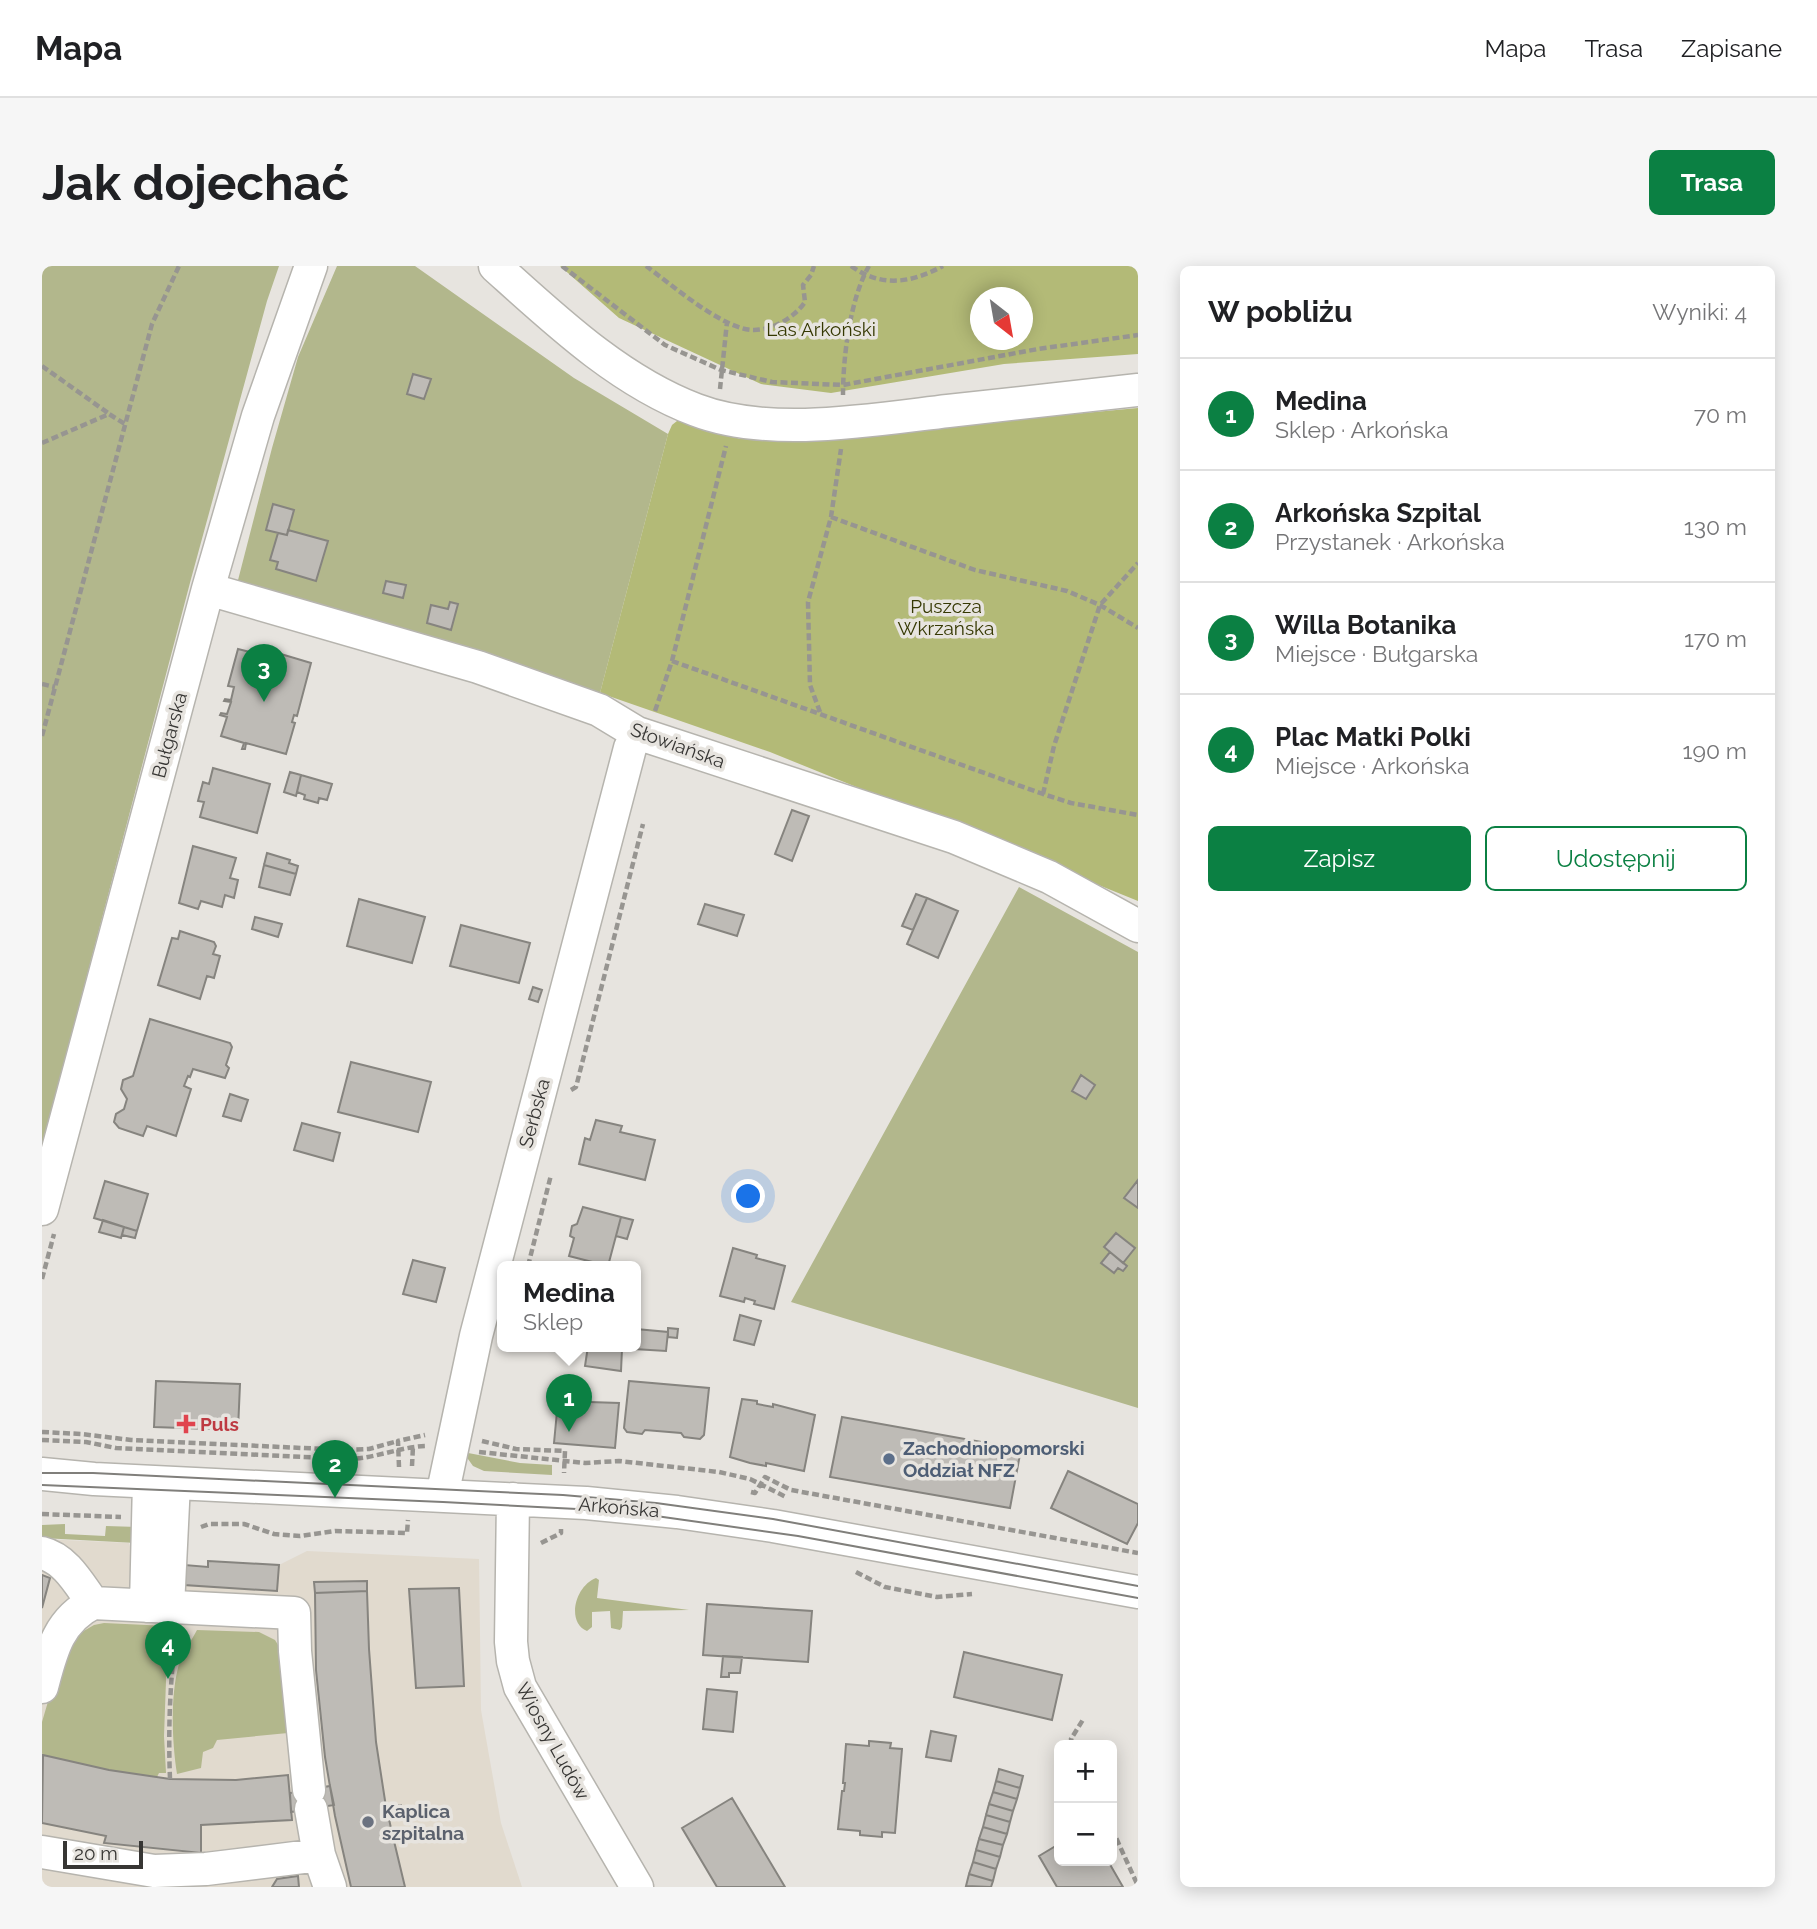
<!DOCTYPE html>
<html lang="pl">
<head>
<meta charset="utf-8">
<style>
	:root { --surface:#fff; --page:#f6f6f6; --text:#202124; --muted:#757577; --line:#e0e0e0; --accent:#0b8043 }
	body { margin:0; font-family:Raleway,sans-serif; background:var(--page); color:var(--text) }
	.controls { position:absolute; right:21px; bottom:21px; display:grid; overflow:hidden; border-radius:10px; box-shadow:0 4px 18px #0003 }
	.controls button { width:63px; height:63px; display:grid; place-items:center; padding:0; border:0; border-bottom:2px solid var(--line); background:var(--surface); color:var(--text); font:35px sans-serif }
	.compass { position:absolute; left:928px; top:21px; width:63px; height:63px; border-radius:50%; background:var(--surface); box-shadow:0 4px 18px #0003; rotate:149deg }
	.scale { position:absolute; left:21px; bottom:18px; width:80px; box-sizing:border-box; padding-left:7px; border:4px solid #373634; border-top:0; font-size:19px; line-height:24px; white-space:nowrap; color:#373634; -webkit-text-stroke:5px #e7e4df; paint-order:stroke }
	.you { position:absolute; left:707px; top:931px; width:24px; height:24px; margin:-18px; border:5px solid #fff; border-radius:50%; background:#1a73e8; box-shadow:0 0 0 10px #1a73e833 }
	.badge { display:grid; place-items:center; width:46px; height:46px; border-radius:50%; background:var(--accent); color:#fff; font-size:23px; font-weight:700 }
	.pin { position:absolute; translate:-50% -58px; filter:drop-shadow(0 2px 4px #0008) }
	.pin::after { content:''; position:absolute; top:37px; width:24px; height:21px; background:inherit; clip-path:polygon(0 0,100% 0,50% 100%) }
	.popup { position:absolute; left:455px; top:995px; width:144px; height:91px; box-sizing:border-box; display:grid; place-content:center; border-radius:10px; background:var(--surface); filter:drop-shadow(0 2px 5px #0005); font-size:23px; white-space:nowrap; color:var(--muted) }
	.popup b { font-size:26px; color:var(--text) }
	.popup::after { content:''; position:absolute; left:50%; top:100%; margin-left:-14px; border:14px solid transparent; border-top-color:var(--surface) }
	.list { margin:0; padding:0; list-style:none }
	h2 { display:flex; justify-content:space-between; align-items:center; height:91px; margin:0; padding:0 28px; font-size:30px }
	h2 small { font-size:23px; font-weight:400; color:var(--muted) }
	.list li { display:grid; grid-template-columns:46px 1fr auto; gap:21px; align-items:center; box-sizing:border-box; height:112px; padding:0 28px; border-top:2px solid var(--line) }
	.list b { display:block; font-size:26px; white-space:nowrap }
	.list p { margin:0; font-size:23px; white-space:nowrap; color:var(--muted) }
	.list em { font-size:23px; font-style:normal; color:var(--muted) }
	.actions { display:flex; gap:14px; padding:21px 28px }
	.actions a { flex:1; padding:16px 0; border:2px solid var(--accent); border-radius:10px; text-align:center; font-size:24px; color:var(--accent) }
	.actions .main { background:var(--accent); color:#fff }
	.map { position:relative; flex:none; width:1096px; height:1621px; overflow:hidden; border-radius:10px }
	header { display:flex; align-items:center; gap:42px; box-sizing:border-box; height:98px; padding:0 35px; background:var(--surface); border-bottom:2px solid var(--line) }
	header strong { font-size:33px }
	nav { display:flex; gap:38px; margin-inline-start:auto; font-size:24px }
	.intro { display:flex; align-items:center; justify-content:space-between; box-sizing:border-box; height:168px; padding:0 42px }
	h1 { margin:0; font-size:49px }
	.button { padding:18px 32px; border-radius:10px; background:var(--accent); color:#fff; font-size:24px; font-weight:700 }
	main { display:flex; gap:42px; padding:0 42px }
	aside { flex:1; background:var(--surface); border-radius:10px; box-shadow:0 4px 18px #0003 }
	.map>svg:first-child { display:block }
	.built { fill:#e1dace }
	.green { fill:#b2b78c }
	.forest { fill:#b3ba77; fill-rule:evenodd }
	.building { fill:#bebbb6; stroke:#86847f; stroke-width:2 }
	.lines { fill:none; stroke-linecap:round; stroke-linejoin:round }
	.minor-casing { stroke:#b6b4ae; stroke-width:35 }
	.path { stroke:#979591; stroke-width:4.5; stroke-dasharray:7 3.5; stroke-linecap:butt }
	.minor { stroke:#fff; stroke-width:32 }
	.tram { stroke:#807f7b; stroke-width:2 }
	.health-dot { fill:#e0444e; stroke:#e7e4df; stroke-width:2.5 }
	.service-dot { fill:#5c6f8a; stroke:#e7e4df; stroke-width:2.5 }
	.worship-dot { fill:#6b7280; stroke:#e7e4df; stroke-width:2.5 }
	.labels { text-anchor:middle; stroke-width:7; stroke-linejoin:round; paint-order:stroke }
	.park-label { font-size:19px; fill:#353802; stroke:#e7e4df }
	.street-label { font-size:19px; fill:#373634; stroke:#e7e4df }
	.health-label { font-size:19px; font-weight:bold; fill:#be3a42; stroke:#e7e4df; text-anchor:start }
	.service-label { font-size:19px; font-weight:bold; fill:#4e5e75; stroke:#e7e4df; text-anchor:start }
	.worship-label { font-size:19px; font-weight:bold; fill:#5b616d; stroke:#e7e4df; text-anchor:start }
</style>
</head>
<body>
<header>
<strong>Mapa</strong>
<nav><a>Mapa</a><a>Trasa</a><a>Zapisane</a></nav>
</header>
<div class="intro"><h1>Jak dojechać</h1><a class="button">Trasa</a></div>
<main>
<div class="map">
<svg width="1096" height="1621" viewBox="0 0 1096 1621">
	<rect width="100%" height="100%" fill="#e7e4df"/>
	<path class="built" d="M0,1273L87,1277L93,1296L165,1301L166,1295L237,1299L265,1285L437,1293L439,1444L459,1557L480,1621H0Z"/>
	<path class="green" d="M0,0H237L225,35L149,313L0,881Z
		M295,0H373L532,112L626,168L558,427L371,369L370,365L195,318L230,182L256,91Z
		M977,621L1096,686V1142L749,1036Z
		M421,1186L478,1197L510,1199V1209L442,1205L431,1200Z
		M23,1258V1268L63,1270L64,1260L96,1261L94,1277L0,1272V1259Z
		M554,1312L557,1314L555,1332L647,1344L581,1345L580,1361L578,1364L569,1362L568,1345L550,1346V1361L545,1365C524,1356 533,1320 554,1312Z
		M62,1357L126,1360L122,1470L124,1507H117L115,1511L67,1504L1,1489L0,1487V1456L20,1388L33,1370L52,1359Z
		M155,1364L217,1366L233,1374L241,1387L246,1467L175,1474L171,1482L161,1486L159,1502L135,1508C130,1476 128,1430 137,1398C141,1387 149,1375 155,1364Z"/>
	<path class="forest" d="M518,0H1096V88L962,98L789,127L719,118L577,52ZM938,32H980V74H938Z
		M1096,142V635L728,486L558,427L626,168L630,159L640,151L698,173L845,165Z"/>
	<path class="building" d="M371,108L389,113L382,133L365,128Z
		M231,238L252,244L245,269L224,264Z
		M246,264L286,275L274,315L234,303L236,296L228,294L236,267L245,269Z
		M344,315L364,319L361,332L341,327Z
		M408,336L416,338L409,364L385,357L389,339L406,343Z
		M196,383L224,390L226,384L228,385L227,391L238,394L239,388L269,397L255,450L252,449L250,456L253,457L244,488L204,477L203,483H200L202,477L179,470L185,451L178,449L179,447L185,448L189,436L182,435L183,433L189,434L192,421L186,420Z
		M171,502L228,518L215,567L158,551L162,536L156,535L161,516L167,518Z
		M248,506L259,509L254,530L242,526Z
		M259,509L290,518L285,534L277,532L276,537L262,533L263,529L255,526Z
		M750,544L767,550L750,595L733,588Z
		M151,580L194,592L188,612L196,614L192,632L183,629L180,641L159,635L156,643L137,637Z
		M225,587L248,594L247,597L256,600L254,608L222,599Z
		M222,599L254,608L248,629L217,621Z
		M874,628L885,632L871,664L860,660Z
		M885,632L916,645L896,692L865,678Z
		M317,633L383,651L370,697L305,680Z
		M663,638L702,649L695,670L656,658Z
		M213,651L240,658L236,671L210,663Z
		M419,659L488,677L477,717L408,700Z
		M138,665L172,676L174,680L171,688L178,690L172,712L165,710L158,733L116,719L130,672L136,673Z
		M491,721L500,724L496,736L487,733Z
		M108,753L188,777L190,781L184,799L187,802L183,812L151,803L148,811L146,810L142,820L149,823L134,870L105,860L101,870L77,862L72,856L74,848L82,843L85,833L79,823L81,814L91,810Z
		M309,796L389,816L376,866L296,846Z
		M1039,809L1053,819L1044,833L1030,825Z
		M188,828L206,834L199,855L181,850Z
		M554,854L580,860L578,866L613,874L603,914L537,898L543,872L548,874Z
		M260,857L298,867L291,895L252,884Z
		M1096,914V942L1082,932Z
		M63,915L106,928L95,965L52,952Z
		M541,941L579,951L566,1000L527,990L532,972L528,970L530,960L535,958Z
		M579,951L591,954L585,973L574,970Z
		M61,954L82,961L79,972L57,966Z
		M82,961L95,965L93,972L80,969Z
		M1074,967L1093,982L1081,997L1062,981Z
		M691,982L715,989L714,992L743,1000L732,1043L712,1038L713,1035L703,1032L702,1036L678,1030Z
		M1068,986L1085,1000L1081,1005L1076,1002L1072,1007L1059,997Z
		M371,994L403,1002L394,1036L361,1028Z
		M698,1049L719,1055L712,1079L692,1074Z
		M626,1062L636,1063L635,1072L626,1071Z
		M594,1063L626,1066L624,1085L592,1083Z
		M546,1080L580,1083L579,1105L543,1100Z
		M114,1115L198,1118L196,1164L112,1161Z
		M587,1115L667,1122L662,1169L658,1173L642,1171L639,1167L603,1164L600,1168L585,1166L582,1162Z
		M700,1133L715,1135V1138L731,1141V1138L773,1149L762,1205L724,1197V1200L708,1197L688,1191Z
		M516,1135L577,1137L573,1182L512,1177Z
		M800,1151L979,1183L968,1242L788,1211Z
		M1026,1205L1096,1238V1257L1085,1278L1009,1242Z
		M166,1295L237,1299L235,1325L142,1319L143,1299L166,1301Z
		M0,1309L8,1312L0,1342Z
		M325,1315V1325L273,1327L272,1316Z
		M417,1322L422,1420L374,1422L367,1323Z
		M325,1325L327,1383L334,1476L344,1541L359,1539L361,1551L347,1553L350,1567L357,1566L359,1574L352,1575L363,1621H309L293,1550L283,1491L274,1404L273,1327Z
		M665,1338L770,1345L766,1396L661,1389Z
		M922,1386L1020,1409L1010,1454L912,1431Z
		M681,1390L700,1391L698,1407H687V1411H679Z
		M665,1423L695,1426L691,1466L661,1463Z
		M889,1465L914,1470L909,1495L884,1491Z
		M827,1475L849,1477L848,1482L860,1483L853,1567L840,1566V1571L818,1569V1565L796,1563L800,1525H802L803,1517H801L804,1478L827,1480Z
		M1,1489L67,1504L128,1513L194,1514L246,1509L250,1554L159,1559V1587L62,1577L64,1570L0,1557Z
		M957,1503L981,1510L978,1522L954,1515Z
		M954,1515L978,1522L975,1533L951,1526Z
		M288,1520L292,1539L249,1546L248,1527Z
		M951,1526L975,1533L971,1545L947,1538Z
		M690,1532L743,1621H675L640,1562Z
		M947,1538L971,1545L968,1556L944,1549Z
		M944,1549L968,1556L965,1568L941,1561Z
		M941,1561L965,1568L961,1579L937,1573Z
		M937,1573L961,1579L958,1591L934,1584Z
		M1017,1578V1595H1066L1081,1621H1015L997,1590Z
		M934,1584L958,1591L954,1603L931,1596Z
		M931,1596L954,1603L951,1615L927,1608Z
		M927,1608L951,1615L949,1621L924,1620Z
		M256,1610L257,1621H230L235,1613Z"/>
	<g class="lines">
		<g class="minor-casing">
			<path id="minor" d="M453,0C513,54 577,115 654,144C727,172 830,154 906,145C970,138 1033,131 1096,124
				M166,323L436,401L557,444L595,467L912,571L1007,611L1096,660
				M0,943L166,323L216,150L269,0
				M0,1208L52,1213L544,1237L635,1246L731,1260L1096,1326
				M400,1230L434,1070L588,482L595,467
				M471,1233L469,1376L471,1395L478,1421L595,1621
				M0,1287C24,1293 37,1318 51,1337
				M104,1340L107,1216
				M126,1341L132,1217
				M0,1421C9,1387 16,1354 51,1337L252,1347L253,1385L267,1524
				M269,1543L277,1589L288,1621
				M0,1586L112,1605L164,1603L277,1589"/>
		</g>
		<path class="path" d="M520,0L623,79L679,104L730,116L801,119L996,83L1096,69
			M604,0C629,18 681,64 712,64C731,64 753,51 763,36L761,19L769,9L772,0
			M809,0C840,22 869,17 901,0
			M0,100L66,147
			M678,123L685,56
			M801,129C801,91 808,33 827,0
			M0,177L67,148L83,158
			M789,251L933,304L1025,325L1058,339L1096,362
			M630,395L1001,528L1029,537L1096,549
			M0,418L13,421
			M613,445L630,395L684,180
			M778,446L768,419L766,336L789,251L799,183
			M0,470L110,58L137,0
			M1001,528L1012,480L1058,339L1096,297
			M529,824L534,821L601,558
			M486,1000L509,909
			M0,1013L12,968
			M0,1166L39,1168L89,1174L304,1184L327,1183L356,1175
			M0,1174L44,1176L74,1182L305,1193C332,1193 357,1181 383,1180
			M440,1175L474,1183L523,1185L522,1207
			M437,1186L543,1197L577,1195L677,1206L708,1213L744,1231
			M370,1200L371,1180
			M357,1201L356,1175L383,1169
			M709,1226L713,1227L723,1211L749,1224L1096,1287
			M0,1248L79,1251
			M159,1261L167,1258H202L232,1268L258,1270L293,1265L365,1267L366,1254
			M499,1277L519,1267V1263
			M814,1306L843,1321L895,1331L930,1328
			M1031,1479L1029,1473L1042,1452
			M128,1513C126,1463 128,1416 134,1367
			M1070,1563L1096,1620"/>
		<use href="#minor" class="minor"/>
		<path class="tram" d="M0,1207H51L521,1229L614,1237L731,1253L1096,1320
			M0,1219L401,1236L535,1243L614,1250L756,1270L1096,1332"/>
	</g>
	<path class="health-dot" d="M140.5 1147.5h7v7h7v7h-7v7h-7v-7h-7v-7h7z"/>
	<circle class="service-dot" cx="847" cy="1193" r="7"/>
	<circle class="worship-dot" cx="326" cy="1556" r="7"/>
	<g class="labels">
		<g class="park-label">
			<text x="779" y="70">Las Arkoński</text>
			<text x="904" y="347">Puszcza<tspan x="904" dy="22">Wkrzańska</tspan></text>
		</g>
		<g class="street-label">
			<text transform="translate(127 469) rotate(-75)" y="7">Bułgarska</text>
			<text transform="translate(636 479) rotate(20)" y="7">Słowiańska</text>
			<text transform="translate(492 847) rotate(-75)" y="7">Serbska</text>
			<text transform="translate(577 1241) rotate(5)" y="7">Arkońska</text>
			<text transform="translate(511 1475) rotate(61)" y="7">Wiosny Ludów</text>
		</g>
		<g class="health-label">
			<text x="158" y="1165">Puls</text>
		</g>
		<g class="service-label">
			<text x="861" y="1189">Zachodniopomorski<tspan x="861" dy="22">Oddział NFZ</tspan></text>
		</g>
		<g class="worship-label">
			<text x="340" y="1552">Kaplica<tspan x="340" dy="22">szpitalna</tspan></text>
		</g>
	</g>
</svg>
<div class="controls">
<button>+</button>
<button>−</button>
</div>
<svg class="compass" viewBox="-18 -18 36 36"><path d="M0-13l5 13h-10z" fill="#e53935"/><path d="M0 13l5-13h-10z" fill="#757577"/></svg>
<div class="scale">20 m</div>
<div class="you"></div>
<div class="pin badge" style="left:527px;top:1166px">1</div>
<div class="popup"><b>Medina</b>Sklep</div>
<div class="pin badge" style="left:293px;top:1232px">2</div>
<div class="pin badge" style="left:222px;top:436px">3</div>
<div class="pin badge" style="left:126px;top:1413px">4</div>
</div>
<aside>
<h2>W pobliżu<small>Wyniki: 4</small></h2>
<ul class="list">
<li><span class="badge">1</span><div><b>Medina</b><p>Sklep · Arkońska</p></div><em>70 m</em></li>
<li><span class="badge">2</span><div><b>Arkońska Szpital</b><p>Przystanek · Arkońska</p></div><em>130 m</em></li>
<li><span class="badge">3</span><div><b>Willa Botanika</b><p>Miejsce · Bułgarska</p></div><em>170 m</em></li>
<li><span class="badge">4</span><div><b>Plac Matki Polki</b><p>Miejsce · Arkońska</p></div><em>190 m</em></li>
</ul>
<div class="actions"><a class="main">Zapisz</a><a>Udostępnij</a></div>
</aside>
</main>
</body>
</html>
